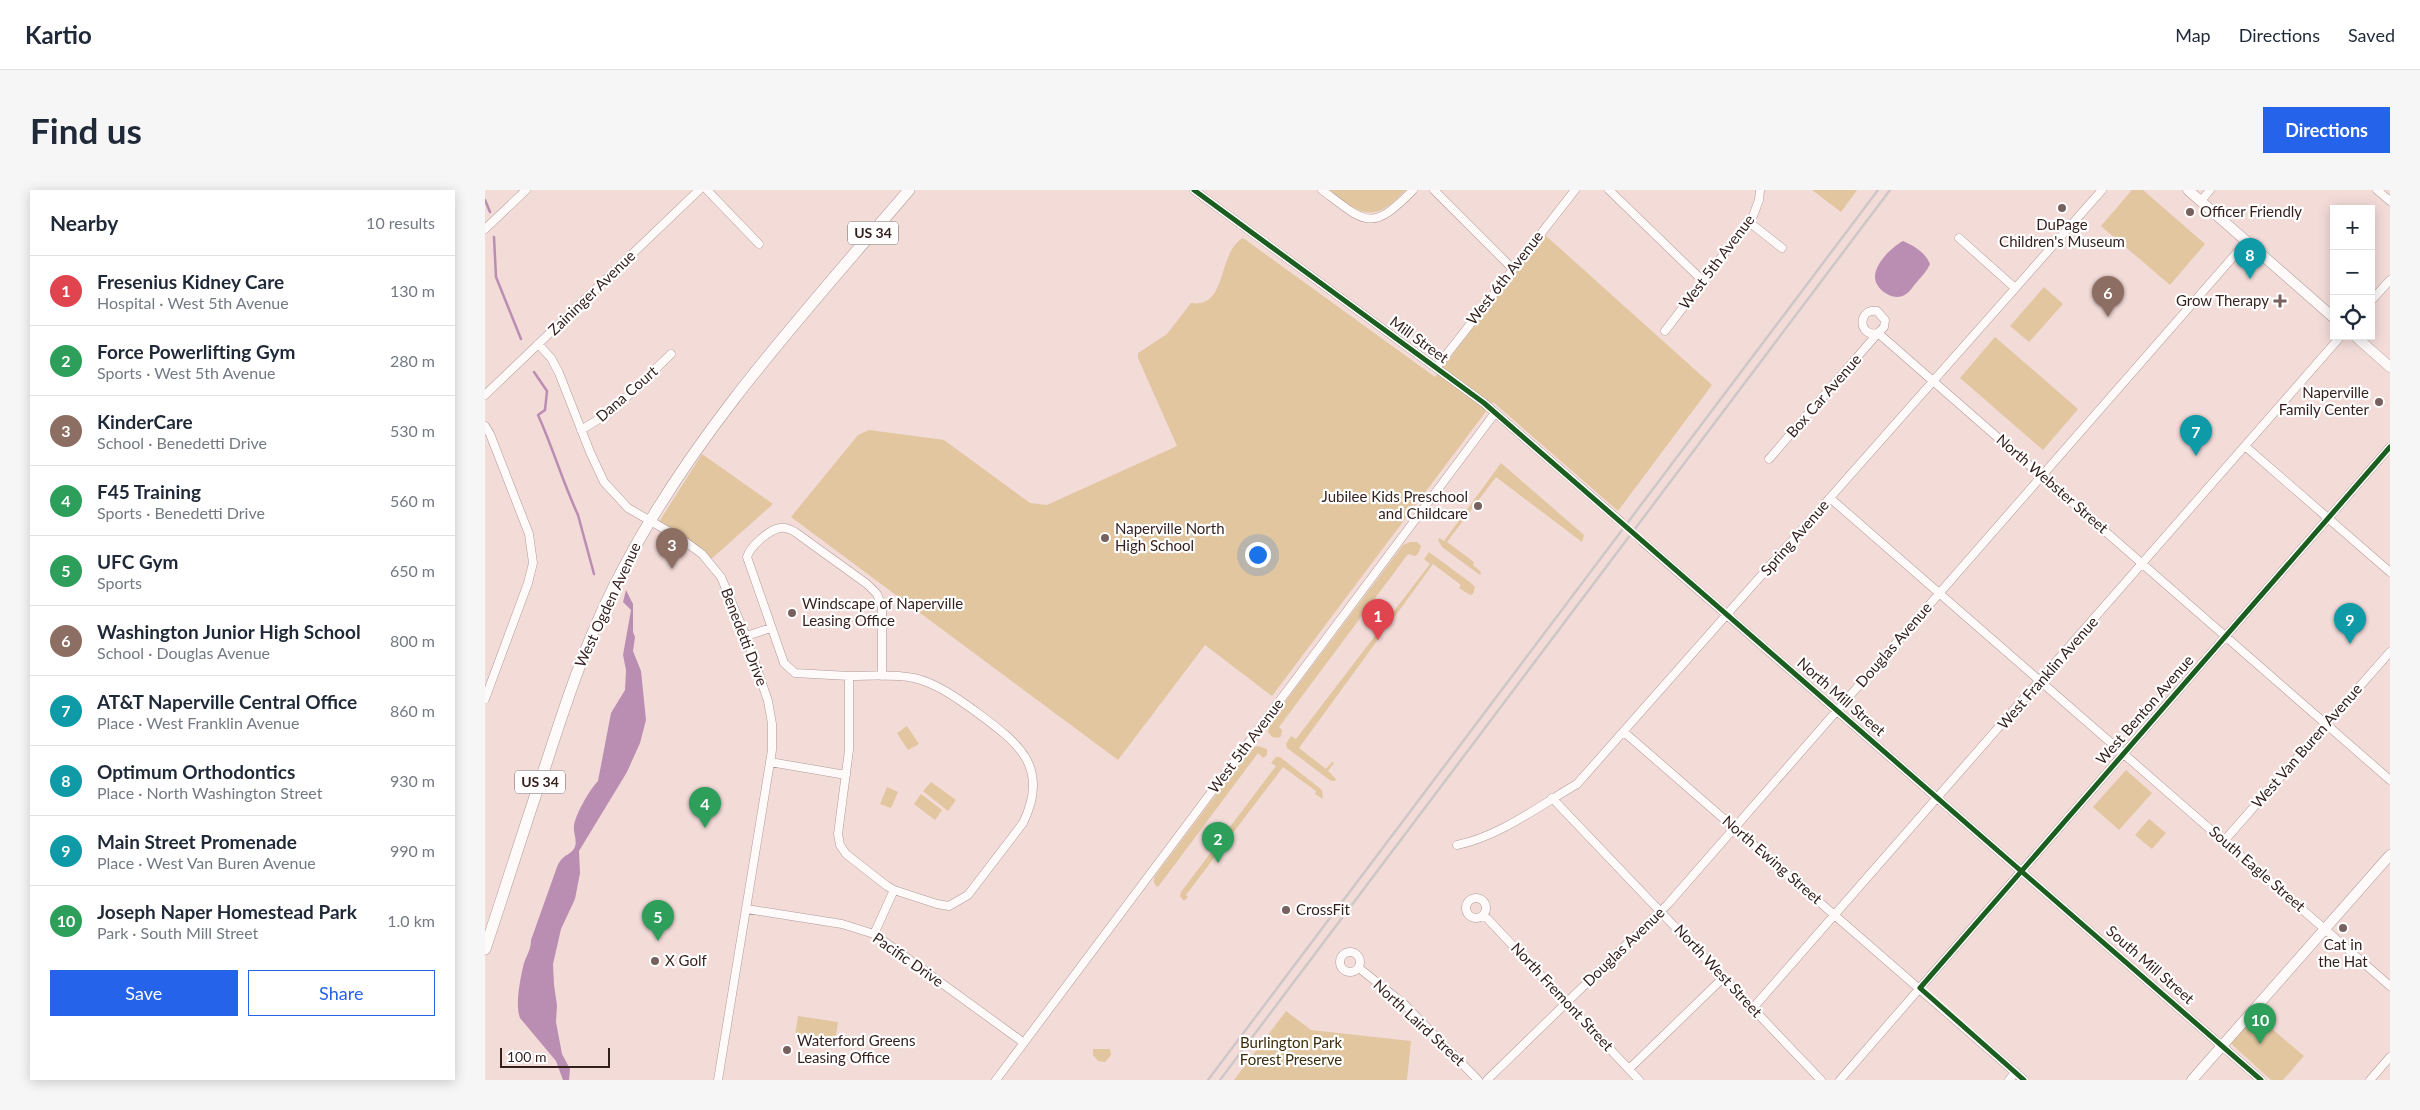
<!DOCTYPE html>
<html lang="en">
<head>
<meta charset="utf-8">
<style>
	:root { --surface:#fff; --page:#f6f6f7; --text:#1f2937; --muted:#747a83; --line:#e0e1e3; --accent:#2563eb }
	body { margin:0; font-family:Lato,sans-serif; background:var(--page); color:var(--text) }
	.controls { position:absolute; right:15px; top:15px; display:grid; overflow:hidden; border-radius:0px; box-shadow:0 2px 12px #0003 }
	.controls button { width:45px; height:45px; display:grid; place-items:center; padding:0; border:0; border-bottom:1px solid var(--line); background:var(--surface); color:var(--text); font:25px sans-serif }
	.scale { position:absolute; left:15px; bottom:12px; width:110px; box-sizing:border-box; padding-left:5px; border:2px solid #341f1d; border-top:0; font-size:14px; line-height:18px; white-space:nowrap; color:#341f1d; -webkit-text-stroke:4px #fff; paint-order:stroke }
	.you { position:absolute; left:772px; top:364px; width:18px; height:18px; margin:-12px; border:4px solid #fff; border-radius:50%; background:#1a73e8; box-shadow:0 0 0 8px #1a73e833 }
	.badge { display:grid; place-items:center; width:32px; height:32px; border-radius:50%; background:var(--accent); color:#fff; font-size:16px; font-weight:700 }
	.pin { position:absolute; translate:-50% -41px; filter:drop-shadow(0 1px 2px #0008) }
	.pin::after { content:''; position:absolute; top:26px; width:18px; height:15px; background:inherit; clip-path:polygon(0 0,100% 0,50% 100%) }
	.list { margin:0; padding:0; list-style:none }
	h2 { display:flex; justify-content:space-between; align-items:center; height:65px; margin:0; padding:0 20px; font-size:21px }
	h2 small { font-size:16px; font-weight:400; color:var(--muted) }
	.list li { display:grid; grid-template-columns:32px 1fr auto; gap:15px; align-items:center; box-sizing:border-box; height:70px; padding:0 20px; border-top:1px solid var(--line) }
	.list b { display:block; font-size:19px; white-space:nowrap }
	.list p { margin:0; font-size:16px; white-space:nowrap; color:var(--muted) }
	.list em { font-size:16px; font-style:normal; color:var(--muted) }
	.actions { display:flex; gap:10px; padding:15px 20px }
	.actions a { flex:1; padding:11px 0; border:1px solid var(--accent); border-radius:0px; text-align:center; font-size:18px; color:var(--accent) }
	.actions .main { background:var(--accent); color:#fff }
	.icon { flex:none; width:28px; height:28px; fill:none; stroke:currentColor; stroke-width:2; stroke-linecap:round; stroke-linejoin:round }
	.map { position:relative; flex:none; width:1905px; height:890px; overflow:hidden; border-radius:0px }
	header { display:flex; align-items:center; gap:30px; box-sizing:border-box; height:70px; padding:0 25px; background:var(--surface); border-bottom:1px solid var(--line) }
	header strong { font-size:24px }
	nav { display:flex; gap:28px; margin-inline-start:auto; font-size:18px }
	.intro { display:flex; align-items:center; justify-content:space-between; box-sizing:border-box; height:120px; padding:0 30px }
	h1 { margin:0; font-size:35px }
	.button { padding:12px 22px; border-radius:0px; background:var(--accent); color:#fff; font-size:18px; font-weight:700 }
	main { display:flex; gap:30px; padding:0 30px }
	aside { flex:1; background:var(--surface); border-radius:0px; box-shadow:0 2px 12px #0003 }
	.map>svg:first-child { display:block }
	.green { fill:#e1c69f }
	.water { fill:#ba8db2 }
	.lines { fill:none; stroke-linecap:round; stroke-linejoin:round }
	.stream { stroke:#ba8db2; stroke-width:2.5 }
	.street-tunnel { stroke:#cdb5b3; stroke-width:8; stroke-dasharray:8 4; stroke-linecap:butt }
	.street-casing { stroke:#af9b99; stroke-width:9 }
	.secondary-casing { stroke:#af9b99; stroke-width:11 }
	.primary-casing { stroke:#af9b99; stroke-width:12 }
	.street { stroke:#fdfaf9; stroke-width:8 }
	.secondary { stroke:#fdfaf9; stroke-width:10 }
	.primary { stroke:#fdfaf9; stroke-width:11 }
	.rail { stroke:#cec7c7; stroke-width:2.5 }
	.cycleway-casing { stroke:#fff; stroke-width:8 }
	.cycleway { stroke:#1b5e20; stroke-width:5 }
	.poi-dot { fill:#77615e; stroke:#fff; stroke-width:2 }
	.labels { text-anchor:middle; stroke-width:4.5; stroke-linejoin:round; paint-order:stroke }
	.shield { fill:#fff; stroke:#716261; stroke-width:1 }
	.shield-label { font-size:14px; font-weight:bold; fill:#341f1d }
	.poi-label { font-size:15px; fill:#341f1d; stroke:#fff; text-anchor:start }
	.street-label { font-size:15px; fill:#341f1d; stroke:#fff }
	.park-label { font-size:15px; fill:#3b2d0b; stroke:#fff }
</style>
</head>
<body>
<header>
<strong>Kartio</strong>
<nav><a>Map</a><a>Directions</a><a>Saved</a></nav>
</header>
<div class="intro"><h1>Find us</h1><a class="button">Directions</a></div>
<main>
<aside>
<h2>Nearby<small>10 results</small></h2>
<ul class="list">
<li><span class="badge" style="background:#e0444e">1</span><div><b>Fresenius Kidney Care</b><p>Hospital · West 5th Avenue</p></div><em>130 m</em></li>
<li><span class="badge" style="background:#2e9e5b">2</span><div><b>Force Powerlifting Gym</b><p>Sports · West 5th Avenue</p></div><em>280 m</em></li>
<li><span class="badge" style="background:#8d6e63">3</span><div><b>KinderCare</b><p>School · Benedetti Drive</p></div><em>530 m</em></li>
<li><span class="badge" style="background:#2e9e5b">4</span><div><b>F45 Training</b><p>Sports · Benedetti Drive</p></div><em>560 m</em></li>
<li><span class="badge" style="background:#2e9e5b">5</span><div><b>UFC Gym</b><p>Sports</p></div><em>650 m</em></li>
<li><span class="badge" style="background:#8d6e63">6</span><div><b>Washington Junior High School</b><p>School · Douglas Avenue</p></div><em>800 m</em></li>
<li><span class="badge" style="background:#0f9aa8">7</span><div><b>AT&amp;T Naperville Central Office</b><p>Place · West Franklin Avenue</p></div><em>860 m</em></li>
<li><span class="badge" style="background:#0f9aa8">8</span><div><b>Optimum Orthodontics</b><p>Place · North Washington Street</p></div><em>930 m</em></li>
<li><span class="badge" style="background:#0f9aa8">9</span><div><b>Main Street Promenade</b><p>Place · West Van Buren Avenue</p></div><em>990 m</em></li>
<li><span class="badge" style="background:#2e9e5b">10</span><div><b>Joseph Naper Homestead Park</b><p>Park · South Mill Street</p></div><em>1.0 km</em></li>
</ul>
<div class="actions"><a class="main">Save</a><a>Share</a></div>
</aside>
<div class="map">
<svg width="1905" height="890" viewBox="0 0 1905 890">
	<rect width="100%" height="100%" fill="#f3dbd8"/>
	<path class="green" d="M843,0H921C888,34 878,26 843,0Z
		M1327,0H1372L1356,22Z
		M1647,0H1658L1720,54L1685,95L1616,36Z
		M1060,45L1227,195L1133,321L1008,212L787,506L720,455L633,570L306,327L373,245L384,240L459,250L545,313L562,315L692,256L653,168V163L682,144L706,113C743,119 732,62 758,48L950,187Z
		M1559,97L1578,114L1544,152L1525,136Z
		M1510,147L1593,219L1558,260L1475,188Z
		M217,264L288,314L224,371L172,335Z
		M1016,273L1099,345L1097,352L1011,287L962,352L989,372L988,375L996,382L995,385L957,357L953,350L954,348L959,351Z
		M925,352H932L936,356L933,364L930,366L923,364L794,537L797,540L796,546L793,548L787,547L783,542L785,532L918,355Z
		M944,362L986,393L990,397L988,404L985,405L974,398L976,395L948,374L814,558L841,579L847,572L849,573L843,581L851,589L850,591H846L802,558L801,554L806,546L811,549L945,374L939,369Z
		M422,536L434,554L423,560L412,543Z
		M773,556L782,559V565L778,568L773,563L673,697C668,695 668,690 670,686L766,558Z
		M791,567H795L837,600L838,609L830,604L831,601L798,577L701,705L703,707L699,711L695,706L696,702L791,576L786,573Z
		M1641,580L1667,603L1634,640L1608,617Z
		M446,592L471,610L463,621L438,601Z
		M402,597L413,602L406,618L395,614Z
		M436,604L457,620L450,630L429,614Z
		M1664,629L1681,643L1667,659L1650,645Z
		M801,821L826,840L926,851L922,890H749Z
		M1766,821L1819,866L1798,890H1786L1741,849Z
		M313,826L353,832L350,852L310,846Z
		M608,859H625L626,865L620,872L613,871L608,865Z"/>
	<path class="water" d="M1418,51C1429,56 1440,62 1445,74C1442,81 1437,86 1431,93C1428,96 1425,102 1421,104C1410,113 1390,100 1390,87C1390,73 1407,57 1418,51Z
		M141,400L148,414V442L150,447L148,461L156,481L161,530L155,553L142,582L94,661L95,683L90,709L76,739L68,774L69,795L72,815L71,832L77,864L85,879L84,890H78L71,871L35,828C30,815 35,791 38,777C40,767 46,761 46,750L72,677C78,664 82,667 88,660C94,653 88,644 89,636C90,625 105,599 113,591L126,523L140,500L141,480L138,465L146,420L138,412Z"/>
	<g class="lines">
		<path class="stream" d="M0,10L5,22
			M9,47L11,87L36,149
			M49,182L62,201L60,220L53,225C68,258 78,293 93,325L109,384"/>
		<path class="street-tunnel" d="M1135,331L1158,352"/>
		<g class="street-casing">
			<path id="street" d="M222,0L274,54
				M709,0L999,213L1135,331
				M837,0C881,33 886,43 928,0
				M949,0L1027,78
				M1124,0L1218,91
				M1892,0L1905,11
				M1716,11L1725,0
				M1264,32L1297,58
				M0,39L41,0
				M1474,48L1530,98
				M1886,111L1905,90
				M1180,141L1268,26L1274,10L1275,0
				M53,154L66,168L74,183L105,262L119,292L143,318L195,348L217,364L236,387L261,446L283,511L287,534V560L233,890
				M951,178L1090,0
				M0,205L214,0
				M0,236L5,244L44,344L48,373L43,393L0,509
				M96,240L127,221L186,164
				M1760,256L1905,382
				M1284,269L1393,143L1399,137L1400,130L1392,121C1372,118 1373,148 1393,143L1905,590
				M1345,308L1905,796
				M1158,352L1776,890
				M261,446L286,438
				M364,486C385,486 408,484 429,488C451,493 472,508 490,521C532,552 566,576 538,633L483,705L464,716L452,714L409,700L402,696L361,664L355,655L353,644L364,560Z
				M364,486L310,483L299,473L262,367C265,357 283,340 295,338C300,337 305,339 310,342L382,394L392,404L397,417V486
				M1139,542L1539,890
				M285,572L361,585
				M1067,608L1336,890
				M1739,651L1905,462
				M972,655C1015,646 1054,616 1092,594L1617,0
				M981 718a10 10 0 1 1 20 0a10 10 0 1 1-20 0Z
				M262,719L357,734L389,744L539,853
				M999,725L1154,890
				M389,744L409,700
				M855 772a10 10 0 1 1 20 0a10 10 0 1 1-20 0Z
				M874,778L919,814L993,890
				M1268,818L1856,146
				M1144,879L1238,788
				M511,890L1010,223
				M1002,890L1183,714L1762,51
				M1355,890L1905,257
				M1524,890L1531,882
				M1885,890L1905,867"/>
		</g>
		<g class="secondary-casing">
			<path id="secondary" d="M1703,0L1849,128
				M1870,146L1905,177
				M1707,890L1905,665"/>
		</g>
		<g class="primary-casing">
			<path id="primary" d="M0,759C21,697 40,635 61,574C83,506 105,440 139,377C213,237 322,120 424,0"/>
		</g>
		<use href="#street" class="street"/>
		<use href="#secondary" class="secondary"/>
		<use href="#primary" class="primary"/>
		<path class="rail" d="M723,890L1393,0
			M735,890L1405,0"/>
		<g class="cycleway-casing">
			<path id="cycleway" d="M709,0L999,213L1776,890
				M1539,890L1435,798L1905,257"/>
		</g>
		<use href="#cycleway" class="cycleway"/>
	</g>
	<g class="poi-dot">
		<circle cx="1577" cy="18" r="5"/>
		<circle cx="1705" cy="22" r="5"/>
		<path d="M1792.5 103.5h5v5h5v5h-5v5h-5v-5h-5v-5h5z"/>
		<circle cx="1894" cy="212" r="5"/>
		<circle cx="993" cy="316" r="5"/>
		<circle cx="620" cy="348" r="5"/>
		<circle cx="307" cy="423" r="5"/>
		<circle cx="801" cy="720" r="5"/>
		<circle cx="1858" cy="738" r="5"/>
		<circle cx="170" cy="771" r="5"/>
		<circle cx="302" cy="860" r="5"/>
	</g>
	<g class="labels">
		<g class="shield">
			<rect x="363" y="31.5" width="50" height="23" rx="4"/>
			<rect x="30" y="580.5" width="50" height="23" rx="4"/>
		</g>
		<g class="shield-label">
			<text x="388" y="48">US 34</text>
			<text x="55" y="597">US 34</text>
		</g>
		<g class="poi-label">
			<text x="1715" y="27">Officer Friendly</text>
			<text x="1577" y="40" text-anchor="middle">DuPage<tspan x="1577" dy="17">Children's Museum</tspan></text>
			<text x="1784" y="116" text-anchor="end">Grow Therapy</text>
			<text x="1884" y="208" text-anchor="end">Naperville<tspan x="1884" dy="17">Family Center</tspan></text>
			<text x="983" y="312" text-anchor="end">Jubilee Kids Preschool<tspan x="983" dy="17">and Childcare</tspan></text>
			<text x="630" y="344">Naperville North<tspan x="630" dy="17">High School</tspan></text>
			<text x="317" y="419">Windscape of Naperville<tspan x="317" dy="17">Leasing Office</tspan></text>
			<text x="811" y="725">CrossFit</text>
			<text x="1858" y="760" text-anchor="middle">Cat in<tspan x="1858" dy="17">the Hat</tspan></text>
			<text x="180" y="776">X Golf</text>
			<text x="312" y="856">Waterford Greens<tspan x="312" dy="17">Leasing Office</tspan></text>
		</g>
		<g class="street-label">
			<text transform="translate(1232 72) rotate(-53)" y="5">West 5th Avenue</text>
			<text transform="translate(1020 88) rotate(-52)" y="5">West 6th Avenue</text>
			<text transform="translate(107 103) rotate(-44)" y="5">Zaininger Avenue</text>
			<text transform="translate(934 150) rotate(36)" y="5">Mill Street</text>
			<text transform="translate(142 204) rotate(-41)" y="5">Dana Court</text>
			<text transform="translate(1339 206) rotate(-49)" y="5">Box Car Avenue</text>
			<text transform="translate(1567 294) rotate(41)" y="5">North Webster Street</text>
			<text transform="translate(1310 348) rotate(-49)" y="5">Spring Avenue</text>
			<text transform="translate(123 415) rotate(-65)" y="5">West Ogden Avenue</text>
			<text transform="translate(259 447) rotate(69)" y="5">Benedetti Drive</text>
			<text transform="translate(1409 455) rotate(-49)" y="5">Douglas Avenue</text>
			<text transform="translate(1563 483) rotate(-49)" y="5">West Franklin Avenue</text>
			<text transform="translate(1356 507) rotate(41)" y="5">North Mill Street</text>
			<text transform="translate(1660 520) rotate(-49)" y="5">West Benton Avenue</text>
			<text transform="translate(761 556) rotate(-53)" y="5">West 5th Avenue</text>
			<text transform="translate(1822 556) rotate(-49)" y="5">West Van Buren Avenue</text>
			<text transform="translate(1287 670) rotate(41)" y="5">North Ewing Street</text>
			<text transform="translate(1772 679) rotate(41)" y="5">South Eagle Street</text>
			<text transform="translate(1139 757) rotate(-44)" y="5">Douglas Avenue</text>
			<text transform="translate(423 770) rotate(35)" y="5">Pacific Drive</text>
			<text transform="translate(1665 775) rotate(41)" y="5">South Mill Street</text>
			<text transform="translate(1233 781) rotate(47)" y="5">North West Street</text>
			<text transform="translate(1077 807) rotate(47)" y="5">North Fremont Street</text>
			<text transform="translate(934 833) rotate(43)" y="5">North Laird Street</text>
		</g>
		<g class="park-label">
			<text x="806" y="858">Burlington Park<tspan x="806" dy="17">Forest Preserve</tspan></text>
		</g>
	</g>
</svg>
<div class="controls">
<button>+</button>
<button>−</button>
<button><svg class="icon" aria-label="locate" viewBox="0 0 24 24"><circle cx="12" cy="12" r="6"/><path d="M12 2v4M12 18v4M2 12h4M18 12h4"/></svg></button>
</div>
<div class="scale">100 m</div>
<div class="you"></div>
<div class="pin badge" style="left:893px;top:450px;background:#e0444e">1</div>
<div class="pin badge" style="left:733px;top:673px;background:#2e9e5b">2</div>
<div class="pin badge" style="left:187px;top:379px;background:#8d6e63">3</div>
<div class="pin badge" style="left:220px;top:638px;background:#2e9e5b">4</div>
<div class="pin badge" style="left:173px;top:751px;background:#2e9e5b">5</div>
<div class="pin badge" style="left:1623px;top:127px;background:#8d6e63">6</div>
<div class="pin badge" style="left:1711px;top:266px;background:#0f9aa8">7</div>
<div class="pin badge" style="left:1765px;top:89px;background:#0f9aa8">8</div>
<div class="pin badge" style="left:1865px;top:454px;background:#0f9aa8">9</div>
<div class="pin badge" style="left:1775px;top:854px;background:#2e9e5b">10</div>
</div>
</main>
</body>
</html>
